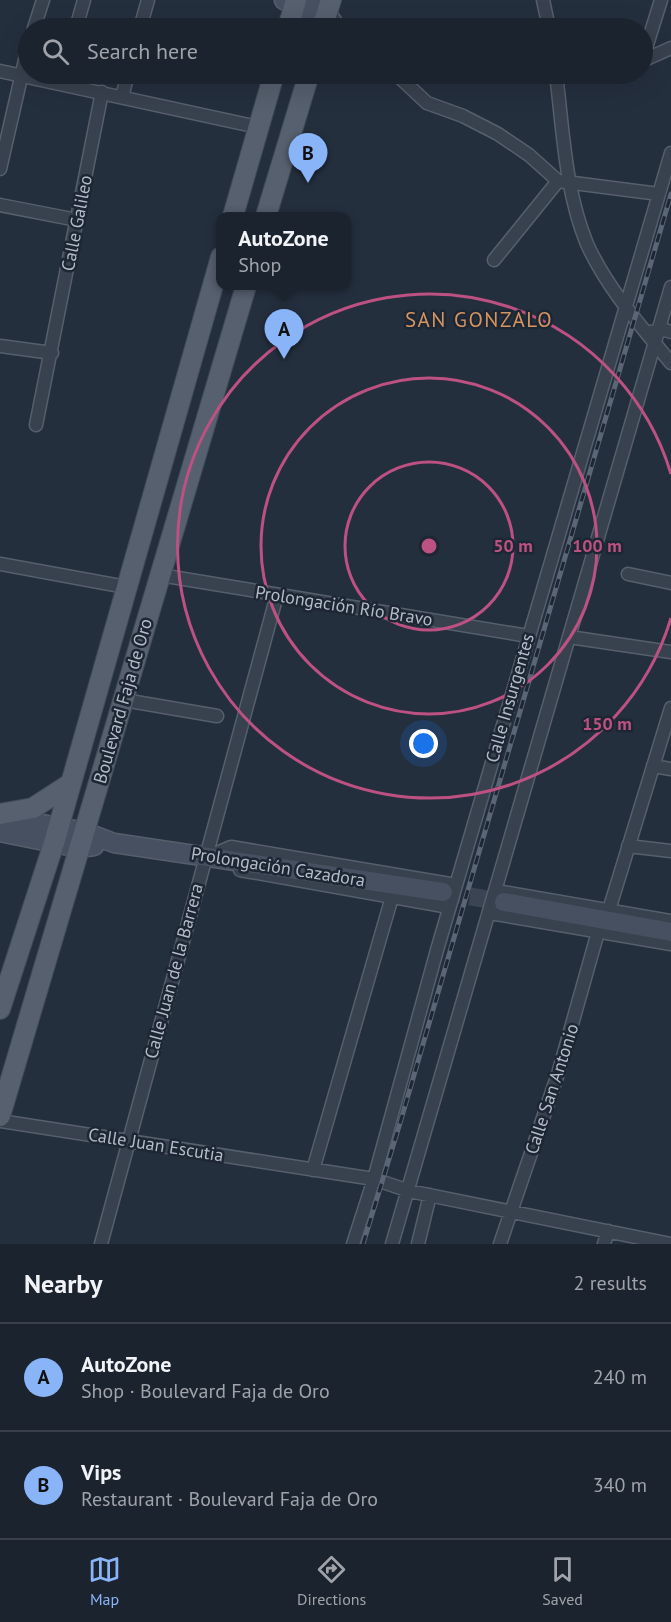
<!DOCTYPE html>
<html lang="en">
<head>
<meta charset="utf-8">
<style>
	:root { --surface:#1b232e; --page:#242b36; --text:#f1f3f6; --muted:#a0a4aa; --line:#39404a; --accent:#8ab4f8 }
	body { margin:0; font-family:"PT Sans",sans-serif; background:var(--page); color:var(--text) }
	.you { position:absolute; left:424px; top:744px; width:21px; height:21px; margin:-15px; border:4px solid #fff; border-radius:50%; background:#1a73e8; box-shadow:0 0 0 9px #1a73e833 }
	.badge { display:grid; place-items:center; width:39px; height:39px; border-radius:50%; background:var(--accent); color:#111; font-size:20px; font-weight:700 }
	.pin { position:absolute; translate:-50% -50px; filter:drop-shadow(0 2px 3px #0008) }
	.pin::after { content:''; position:absolute; top:32px; width:21px; height:18px; background:inherit; clip-path:polygon(0 0,100% 0,50% 100%) }
	.popup { position:absolute; left:216px; top:212px; width:135px; height:78px; box-sizing:border-box; display:grid; place-content:center; border-radius:12px; background:var(--surface); filter:drop-shadow(0 2px 4px #0005); font-size:20px; white-space:nowrap; color:var(--muted) }
	.popup b { font-size:22px; color:var(--text) }
	.popup::after { content:''; position:absolute; left:50%; top:100%; margin-left:-12px; border:12px solid transparent; border-top-color:var(--surface) }
	.list { margin:0; padding:0; list-style:none }
	h2 { display:flex; justify-content:space-between; align-items:center; height:78px; margin:0; padding:0 24px; font-size:26px }
	h2 small { font-size:20px; font-weight:400; color:var(--muted) }
	.list li { display:grid; grid-template-columns:39px 1fr auto; gap:18px; align-items:center; box-sizing:border-box; height:108px; padding:0 24px; border-top:2px solid var(--line) }
	.list b { display:block; font-size:22px; white-space:nowrap }
	.list p { margin:0; font-size:20px; white-space:nowrap; color:var(--muted) }
	.list em { font-size:20px; font-style:normal; color:var(--muted) }
	.icon { flex:none; width:33px; height:33px; fill:none; stroke:currentColor; stroke-width:2; stroke-linecap:round; stroke-linejoin:round }
	.map { position:relative; flex:none; width:671px; height:1244px; overflow:hidden }
	.search { position:absolute; background:var(--surface); box-shadow:0 6px 24px #0002; left:18px; right:18px; top:18px; height:66px; display:flex; align-items:center; gap:15px; box-sizing:border-box; padding:0 21px; border-radius:33px; color:var(--muted); font-size:22px }
	.sheet { height:294px; background:var(--surface) }
	nav { display:flex; justify-content:space-around; align-items:center; box-sizing:border-box; height:84px; border-top:2px solid var(--line); background:var(--surface); font-size:16px; color:var(--muted) }
	nav a { display:grid; justify-items:center; gap:3px }
	nav .on { color:var(--accent) }
	.map>svg:first-child { display:block }
	.lines { fill:none; stroke-linecap:round; stroke-linejoin:round }
	.secondary-tunnel { stroke:#3a4453; stroke-width:18; stroke-dasharray:18 9; stroke-linecap:butt }
	.street-casing { stroke:#565f6c; stroke-width:15 }
	.secondary-casing { stroke:#565f6c; stroke-width:21 }
	.primary-casing { stroke:#414a57; stroke-width:22 }
	.street { stroke:#38414e; stroke-width:12 }
	.secondary { stroke:#465061; stroke-width:18 }
	.primary { stroke:#56606e; stroke-width:20 }
	.rail-casing { stroke:#5a6575; stroke-width:5 }
	.rail { stroke:#1d2633; stroke-width:3; stroke-dasharray:9; stroke-linecap:butt }
	.ring { fill:none; stroke:#bd5182; stroke-width:3 }
	.labels { text-anchor:middle; stroke-width:5; stroke-linejoin:round; paint-order:stroke }
	.street-label { font-size:18px; fill:#b4bcc9; stroke:#1d2633 }
	.quarter-label { font-size:21px; letter-spacing:1.5px; fill:#d59563; stroke:#1d2633 }
	.centre { fill:#bd5182; stroke:#1d2633; stroke-width:3 }
	.ring-label { font-size:18px; text-anchor:middle; font-weight:bold; fill:#bd5182; stroke:#1d2633; stroke-width:5; stroke-linejoin:round; paint-order:stroke }
</style>
</head>
<body>
<div class="map">
<svg width="671" height="1244" viewBox="0 0 671 1244">
	<rect width="100%" height="100%" fill="#242f3e"/>
	<g class="lines">
		<path class="secondary-tunnel" d="M443,892L504,902"/>
		<g class="street-casing">
			<path id="street" d="M543,0L549,28
				M328,10L340,28
				M34,28L43,0
				M76,28L84,0
				M140,28L148,0
				M642,61L661,0
				M642,61L671,48
				M0,71L258,127
				M396,74L427,103L463,116L498,134L529,155L558,181L659,194
				M556,74C563,129 565,191 587,244C607,288 640,325 671,363
				M122,97L128,74
				M0,169L28,47
				M0,205L77,220
				M494,260L558,181
				M650,332L665,330L671,332
				M0,346L52,353
				M36,425L102,92
				M0,564L126,587
				M628,574L671,583
				M160,575L528,636
				M569,637L671,652
				M124,700L217,716
				M653,766L671,769
				M628,846L671,851
				M210,856L231,847L456,885
				M240,870L449,907
				M497,891L671,921
				M609,910L671,708
				M490,913L671,944
				M0,1121L374,1179L409,1191L670,1244
				M313,1170L392,897
				M101,1244L277,595
				M353,1244L374,1179L437,950L671,153
				M392,1244L671,287
				M418,1244L430,1195
				M500,1244L558,1074L598,932
				M604,1244L608,1231"/>
		</g>
		<g class="secondary-casing">
			<path id="secondary" d="M284,0L324,22
				M313,0L328,10
				M0,816L85,832L114,843L443,892
				M0,832L79,848L94,846
				M504,902L671,932"/>
		</g>
		<g class="primary-casing">
			<path id="primary" d="M288,28L296,0
				M322,28L331,0
				M233,216L274,74
				M266,216L309,74
				M0,814L33,808L70,784
				M0,1009L54,843L221,257
				M0,1116L246,286"/>
		</g>
		<use href="#street" class="street"/>
		<use href="#secondary" class="secondary"/>
		<use href="#primary" class="primary"/>
		<g class="rail-casing">
			<path id="rail" d="M363,1244L400,1123L671,194"/>
		</g>
		<use href="#rail" class="rail"/>
	</g>
	<g class="ring">
		<circle cx="429" cy="546" r="84"/>
		<circle cx="429" cy="546" r="168"/>
		<path d="M671 618A252 252 0 1 1 671 474"/>
	</g>
	<g class="labels">
		<g class="street-label">
			<text transform="translate(77 223) rotate(-79)" y="6">Calle Galileo</text>
			<text transform="translate(344 606) rotate(9)" y="6">Prolongación Río Bravo</text>
			<text transform="translate(510 698) rotate(-74)" y="6">Calle Insurgentes</text>
			<text transform="translate(123 701) rotate(-74)" y="6">Boulevard Faja de Oro</text>
			<text transform="translate(278 867) rotate(9)" y="6">Prolongación Cazadora</text>
			<text transform="translate(174 971) rotate(-75)" y="6">Calle Juan de la Barrera</text>
			<text transform="translate(552 1089) rotate(-72)" y="6">Calle San Antonio</text>
			<text transform="translate(156 1145) rotate(9)" y="6">Calle Juan Escutia</text>
		</g>
		<g class="quarter-label">
			<text x="479" y="327">SAN GONZALO</text>
		</g>
	</g>
	<circle cx="429" cy="546" r="9" class="centre"/>
	<g class="ring-label">
		<text x="513" y="552">50 m</text>
		<text x="597" y="552">100 m</text>
		<text x="607" y="730">150 m</text>
	</g>
</svg>
<div class="you"></div>
<div class="pin badge" style="left:284px;top:359px">A</div>
<div class="popup"><b>AutoZone</b>Shop</div>
<div class="pin badge" style="left:308px;top:183px">B</div>
<div class="search"><svg class="icon" aria-label="search" viewBox="0 0 24 24"><circle cx="10" cy="10" r="6"/><path d="M15 15l6 6"/></svg>Search here</div>
</div>
<section class="sheet">
<h2>Nearby<small>2 results</small></h2>
<ul class="list">
<li><span class="badge">A</span><div><b>AutoZone</b><p>Shop · Boulevard Faja de Oro</p></div><em>240 m</em></li>
<li><span class="badge">B</span><div><b>Vips</b><p>Restaurant · Boulevard Faja de Oro</p></div><em>340 m</em></li>
</ul>
</section>
<nav>
<a class="on"><svg class="icon" aria-label="map" viewBox="0 0 24 24"><path d="M3 6l6-2 6 2 6-2v14l-6 2-6-2-6 2zM9 4v14M15 6v14"/></svg>Map</a>
<a><svg class="icon" aria-label="directions" viewBox="0 0 24 24"><path d="M12 3l9 9-9 9-9-9zM9 14v-3h6M13 9l2 2-2 2"/></svg>Directions</a>
<a><svg class="icon" aria-label="saved" viewBox="0 0 24 24"><path d="M7 4h10v16l-5-4-5 4z"/></svg>Saved</a>
</nav>
</body>
</html>
